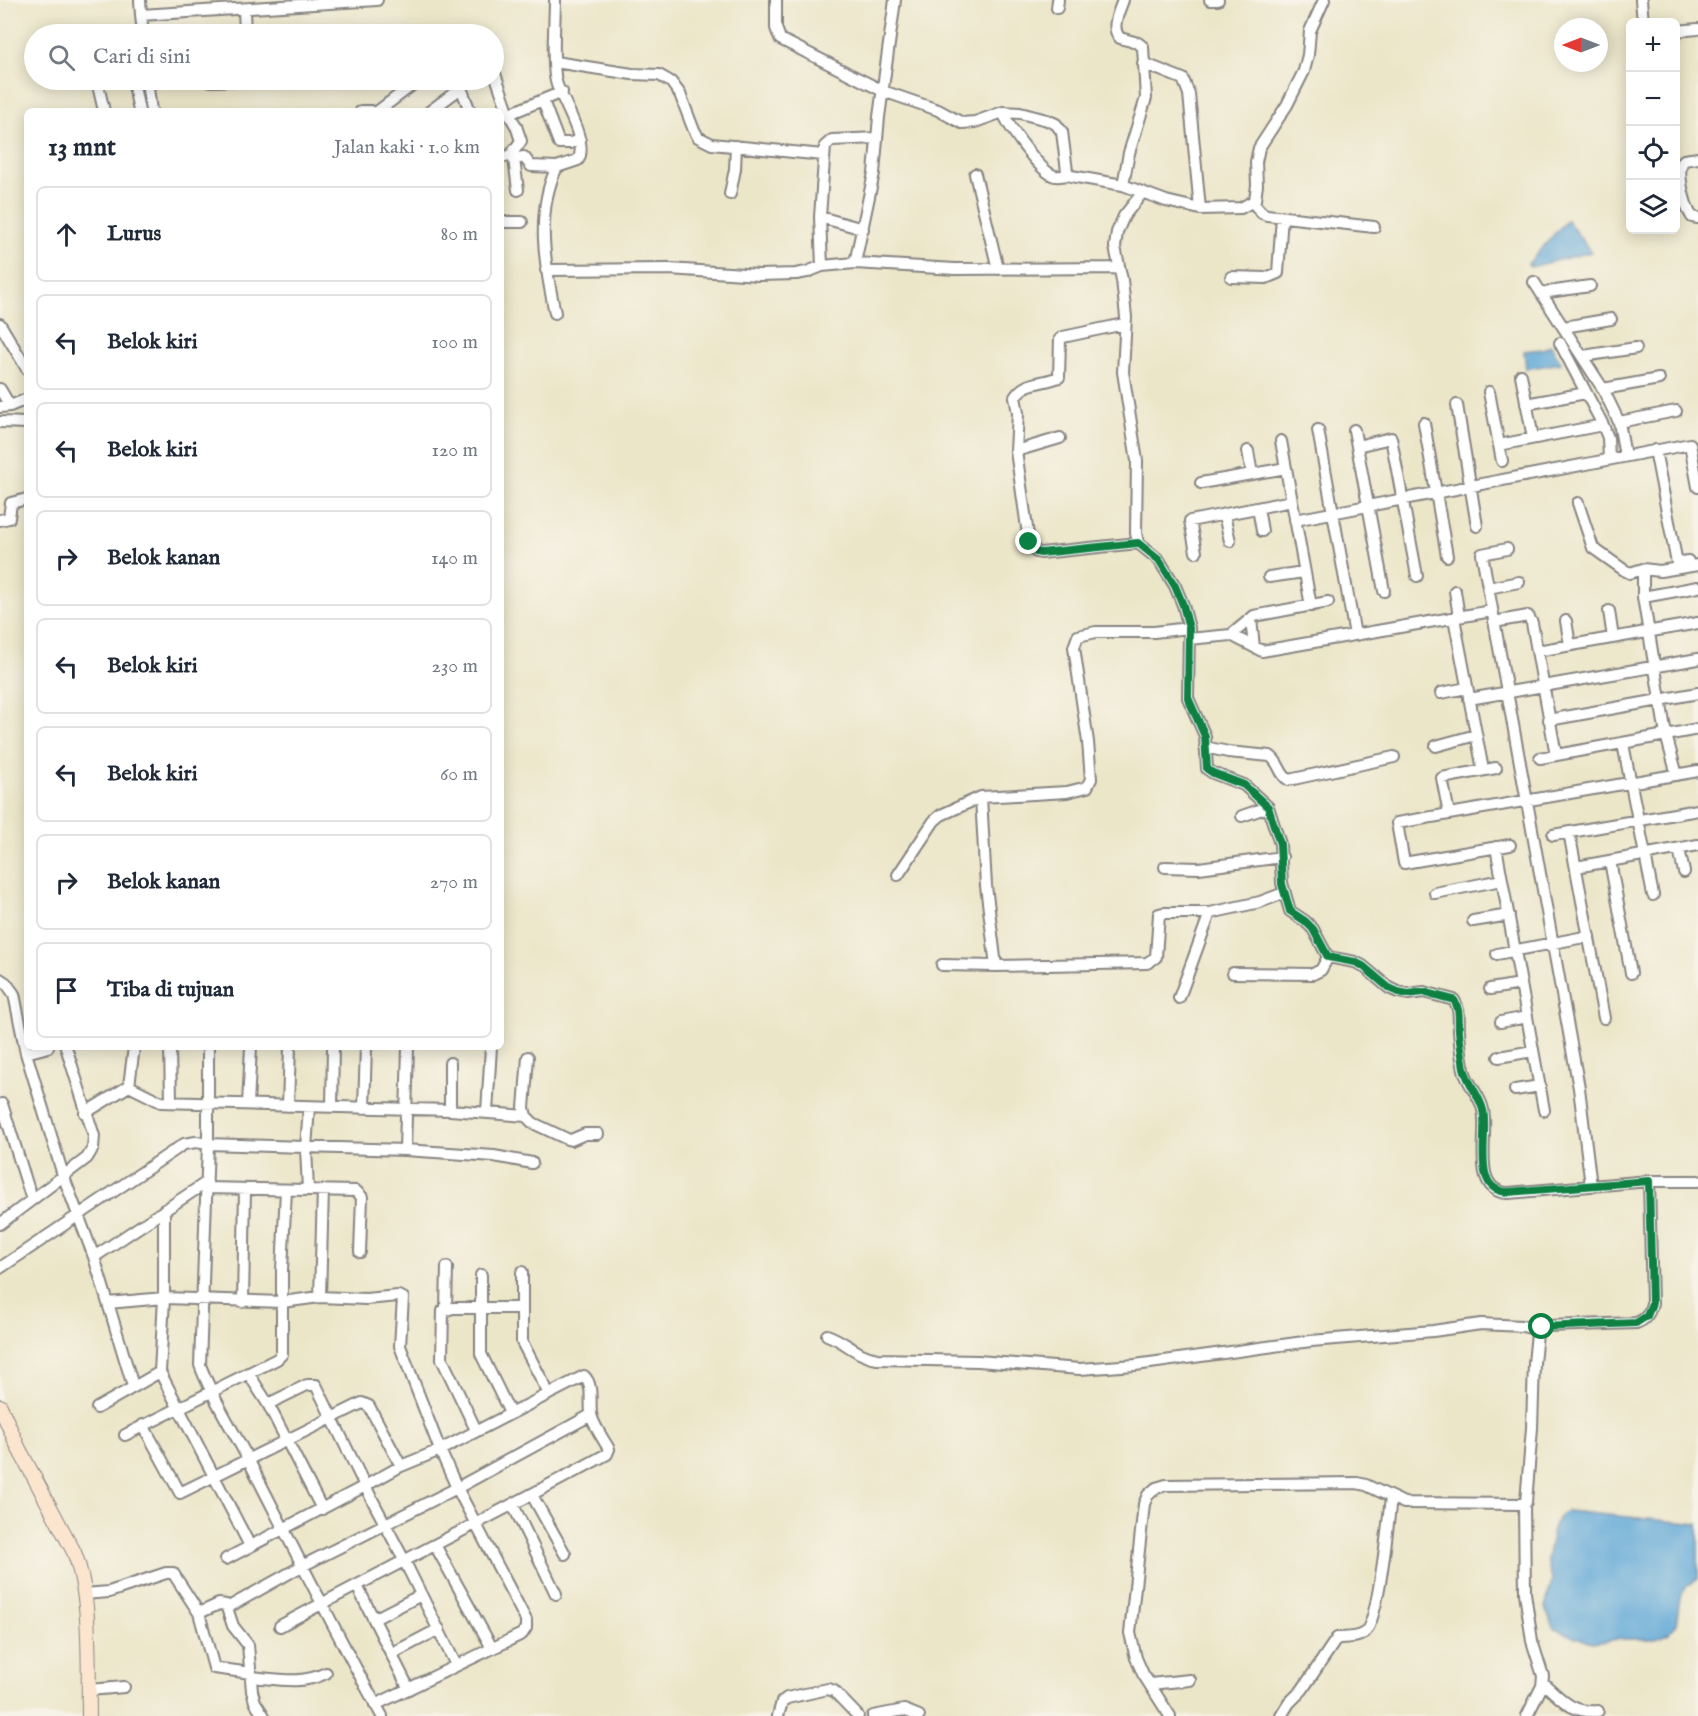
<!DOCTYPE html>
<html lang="id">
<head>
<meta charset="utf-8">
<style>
	:root { --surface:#fff; --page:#f6f6f7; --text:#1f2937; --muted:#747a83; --line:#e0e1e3 }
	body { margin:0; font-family:"IM FELL English",serif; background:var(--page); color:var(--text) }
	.controls { position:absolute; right:18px; top:18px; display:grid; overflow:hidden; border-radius:9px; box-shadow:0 3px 15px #0003 }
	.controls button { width:54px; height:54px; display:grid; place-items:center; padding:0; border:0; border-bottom:2px solid var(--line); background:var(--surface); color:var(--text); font:30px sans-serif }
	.compass { position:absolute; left:1554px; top:18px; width:54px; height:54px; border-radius:50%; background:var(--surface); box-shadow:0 3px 15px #0003; rotate:270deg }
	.stop { position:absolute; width:18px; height:18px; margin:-14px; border:4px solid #0b8043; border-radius:50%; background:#fff }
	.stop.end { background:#0b8043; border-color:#fff; box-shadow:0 2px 6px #0008 }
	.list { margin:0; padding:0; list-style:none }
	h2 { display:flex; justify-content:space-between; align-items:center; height:78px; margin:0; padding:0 24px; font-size:26px }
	h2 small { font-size:20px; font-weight:400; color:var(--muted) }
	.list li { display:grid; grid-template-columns:39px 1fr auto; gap:18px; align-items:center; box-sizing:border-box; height:96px; margin:0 12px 12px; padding:0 12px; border:2px solid var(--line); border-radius:9px }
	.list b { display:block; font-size:22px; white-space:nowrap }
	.list em { font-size:20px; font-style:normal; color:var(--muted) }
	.icon { flex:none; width:33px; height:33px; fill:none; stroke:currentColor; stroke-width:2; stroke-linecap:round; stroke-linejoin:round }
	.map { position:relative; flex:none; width:1698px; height:1716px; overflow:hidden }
	.search { position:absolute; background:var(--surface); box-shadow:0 3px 15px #0003; left:24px; top:24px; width:480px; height:66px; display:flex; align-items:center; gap:15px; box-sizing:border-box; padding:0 21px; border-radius:33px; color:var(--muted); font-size:22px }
	.panel { position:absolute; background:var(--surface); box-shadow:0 3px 15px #0003; left:24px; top:108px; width:480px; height:942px; border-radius:9px }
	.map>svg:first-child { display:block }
	.water { fill:#61a8d7; stroke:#426589; stroke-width:1.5 }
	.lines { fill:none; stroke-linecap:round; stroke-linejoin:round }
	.street-casing { stroke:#878482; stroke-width:14 }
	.secondary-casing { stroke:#878482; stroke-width:16 }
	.street { stroke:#fff; stroke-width:10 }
	.secondary { stroke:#fbe5cf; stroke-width:14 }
	.route { stroke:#0b8043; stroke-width:8 }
</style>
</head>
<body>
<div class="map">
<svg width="1698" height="1716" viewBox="0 0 1698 1716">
	<rect width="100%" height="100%" fill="#f7f3e8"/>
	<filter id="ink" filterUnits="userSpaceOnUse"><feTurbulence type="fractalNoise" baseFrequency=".0167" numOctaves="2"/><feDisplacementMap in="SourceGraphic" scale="12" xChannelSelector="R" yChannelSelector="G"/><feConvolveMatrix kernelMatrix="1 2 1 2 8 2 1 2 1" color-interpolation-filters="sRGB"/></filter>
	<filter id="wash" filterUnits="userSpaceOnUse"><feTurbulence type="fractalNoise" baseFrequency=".008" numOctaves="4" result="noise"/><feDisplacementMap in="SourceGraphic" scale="24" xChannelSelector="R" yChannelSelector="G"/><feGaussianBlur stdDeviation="1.35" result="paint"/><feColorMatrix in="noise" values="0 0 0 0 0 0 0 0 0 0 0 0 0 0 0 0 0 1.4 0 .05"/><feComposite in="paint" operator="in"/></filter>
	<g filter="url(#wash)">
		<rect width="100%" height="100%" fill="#ece6c9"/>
		<path class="water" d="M1567,220L1591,252L1531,267L1528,264Z
			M1551,345L1561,363L1526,369L1524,351L1543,349Z
			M1567,1511L1698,1524V1579L1687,1586L1680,1597L1676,1625L1669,1633L1656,1639H1618L1592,1643L1554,1629L1545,1608L1552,1580L1547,1560L1554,1524L1561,1515Z"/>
	</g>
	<g filter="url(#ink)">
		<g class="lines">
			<g class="street-casing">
				<path id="street" d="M140,0L141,15L377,0
					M776,0V28L780,39L883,91L938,110L962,123L975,122L1003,112L1020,113L1047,120L1056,124L1062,132L1067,171L1071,176L1123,185L1166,201L1200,209L1241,208L1255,200L1257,185L1256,162L1259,148L1287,105L1304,71L1308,55L1310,31L1324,0
					M1210,0H1218
					M1641,0L1643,22
					M1057,8L1058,0
					M244,9L245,34
					M141,15L143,34
					M1676,31L1698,29
					M555,62L632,74L659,75L671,82L680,94L693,128L698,137L712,144L823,155
					M1143,63L1183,79L1189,94L1200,209
					M494,71L509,114L562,92
					M147,80L151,111
					M207,80L213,81L247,80
					M458,80L470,111
					M97,81L104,111
					M133,81L139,111
					M543,101L559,143H570L580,140
					M361,111H371
					M378,111L419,80
					M430,111L461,88
					M1003,112C1008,126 1041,173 1055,176C1059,177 1065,175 1069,175
					M509,114L516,126L521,141L510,156
					M501,157L510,156L514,159L518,190
					M1698,158L1684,160C1675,170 1685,206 1692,217L1698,218
					M514,159L524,157L531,166L557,167
					M975,174L998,269
					M1123,185L1129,153L1146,98L1143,47L1138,43L1120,38C1110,28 1119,12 1123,0
					M1143,192L1124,216L1117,232L1115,247L1122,280L1126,317L1123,372L1137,461L1136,533L1138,543L1159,560L1175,586L1183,605L1189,628L1188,698L1205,736L1207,769L1213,773L1244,785L1268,807L1280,844L1282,883L1290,911L1305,921L1313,929L1328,957L1355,962L1363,966L1389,988L1398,992L1408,994L1424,992L1454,1000C1461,1011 1458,1020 1459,1031C1460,1045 1461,1060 1465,1073C1469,1086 1481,1097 1483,1110C1489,1135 1470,1191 1508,1193L1649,1181
					M730,194L735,169L736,146
					M1253,203L1262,213L1267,215L1374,227
					M820,217L863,229
					M501,222H522
					M855,263L874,173L879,117L895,0
					M822,266L820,217L825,146L832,140L877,138
					M546,270L669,269L759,275L796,274L807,272L822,266L855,263L955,269L1118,268
					M1231,277L1266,278L1278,273L1282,216
					M1534,282L1603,389L1619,422L1625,456
					M1541,293L1590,286
					M555,313C545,266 535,212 557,167L578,160C589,143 563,102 557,85C551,68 555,20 555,0
					M0,324L27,369
					M1564,327L1611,319
					M1560,343L1603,425L1608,438L1609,459
					M1583,356L1636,348
					M1521,375L1533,438
					M0,389L10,406
					M1603,389L1659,379
					M1489,392L1502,461
					M1526,404L1586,393
					M1457,405L1477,526
					M0,407L10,406L27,399
					M0,422L27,423
					M1619,422L1676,411
					M1424,423L1447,556
					M1318,430L1355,635
					M1354,430L1384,591
					M1060,438L1016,451L1029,542L1036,552L1041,553L1138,543
					M1281,441L1311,606
					M1499,445L1603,425
					M1357,446L1391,438L1417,576
					M1655,450L1677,563L1688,561
					M1016,451L1018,413L1015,397C1026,380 1043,384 1059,377L1060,339L1063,337L1124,324
					M1248,451L1252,474
					M1201,483L1286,468
					M1578,503L1593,548L1624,570L1630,573L1643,569L1660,571L1698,565
					M1258,508L1262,531
					M1224,515L1230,541
					M0,520L9,518L11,503L27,499
					M1295,520L1690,444L1698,487
					M1507,549L1482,554L1579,1088L1591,1186
					M1196,552L1190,521L1292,501
					M1643,569V597L1666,735L1698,729
					M1269,577L1304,572
					M1488,588L1519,582
					M1455,591L1459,617
					M1643,597L1698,587
					M1609,611L1613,638
					M1454,618L1483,770
					M1251,619L1254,647
					M1566,621L1570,645
					M1494,622L1528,616L1532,623L1556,755
					M1231,635L1262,651L1492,611
					M1189,639L1231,635L1254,616L1328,602
					M1537,651L1698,623
					M1441,693L1467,688
					M1469,699L1698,659
					M1549,720L1698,693
					M1623,744L1653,895
					M1436,746L1476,735
					M1205,747L1228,752L1270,756C1280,762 1279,775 1289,780L1394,757
					M1540,758L1666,735L1677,775
					M981,797L986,886L996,966
					M1449,814L1442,778L1496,768
					M1242,816L1268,807
					M1569,832L1604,1018
					M1553,835L1698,810
					M1510,845L1404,863L1397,823L1698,771
					M1496,847L1544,1110
					M1679,849L1684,872
					M1610,861L1631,973
					M1165,867L1199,868L1282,857
					M1576,867L1698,845
					M898,875L934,821L941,815L981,797L1067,792L1087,787L1091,779L1088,742L1074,647L1078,636L1096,632H1154L1189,628
					M1435,893L1502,880
					M1473,921L1509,915
					M1497,954L1589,936
					M942,965L996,966L1147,963L1156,957L1159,914L1163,913H1210
					M1233,973L1313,974L1321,970L1328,957
					M0,979L6,983L14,994L26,1053L63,1175L94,1257L133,1386
					M1490,989L1521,984
					M1179,998L1210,913L1260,902L1284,893
					M1501,1022L1527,1017
					M170,1047L171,1101
					M208,1047V1144L200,1365C212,1398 232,1428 248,1459C292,1545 335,1632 382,1716
					M26,1053L48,1047
					M1499,1057L1533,1051
					M129,1086L161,1102L450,1110L526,1116L524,1108L528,1057
					M1515,1090L1540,1086
					M2,1104L32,1200
					M248,1104L251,1047
					M288,1106L290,1047
					M332,1107L333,1047
					M364,1108L366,1047
					M450,1110V1063
					M487,1112L491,1047
					M85,1113L129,1086L134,1047
					M526,1116L533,1123L567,1139L571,1140L585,1134H598
					M405,1150L494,1156L532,1163
					M207,1188L356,1191L362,1197L360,1252
					M308,1190L306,1148L309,1107
					M164,1210V1298L160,1372L250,1546
					M0,1224L87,1158L93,1148L94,1136L66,1047
					M94,1257L207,1182
					M0,1268L184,1144L196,1142L208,1144L405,1150L408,1047
					M522,1272V1342L549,1394
					M481,1275V1354L510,1413
					M320,1297L323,1190
					M243,1302L245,1189
					M108,1303L164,1298L282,1302L320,1297L366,1299L398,1296L403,1298L400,1346L440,1450L457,1488L526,1620V1628L522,1634L375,1705
					M446,1309L447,1267
					M827,1335C847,1342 855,1355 877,1359L978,1361L1080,1369L1135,1365L1311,1341L1433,1331L1481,1324L1522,1326L1539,1330
					M248,1373L268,1404L322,1509
					M268,1404L307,1385H316L365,1486L401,1466L440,1450L584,1376C595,1386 588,1406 592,1418C596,1429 603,1439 609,1449L607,1454C499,1513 388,1568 280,1626
					M97,1408L160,1372
					M143,1425L180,1493L362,1403L369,1406L401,1466
					M476,1430L442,1359L443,1311L453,1308H522
					M125,1435L277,1359L282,1354V1270L286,1190
					M532,1495L565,1554
					M513,1505L556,1594
					M435,1545L492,1648
					M226,1559L365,1486L404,1560L456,1665
					M357,1586L409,1689
					M84,1594L109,1592L166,1573H173L199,1613L219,1604L226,1605L233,1626L248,1645L252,1691L255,1702L264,1716
					M227,1608L302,1566L457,1488L591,1415
					M199,1613L214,1668L251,1673
					M374,1619L421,1595
					M393,1653L439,1629
					M251,1677C277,1679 302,1685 326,1673
					M1543,1683C1563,1700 1570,1713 1598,1711
					M1150,1684L1190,1680
					M89,1690L124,1687
					M778,1716L782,1702L787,1698L828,1689L834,1691L858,1716
					M873,1716L904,1710L919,1716
					M1170,1716L1143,1674L1136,1658L1130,1633L1144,1504L1148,1495L1156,1488L1166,1485L1357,1483L1366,1485L1404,1503L1524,1504
					M1281,1716L1289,1703L1302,1690L1337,1638C1346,1637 1356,1639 1364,1633C1379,1623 1388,1520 1391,1498
					M1527,1716L1542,1686L1543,1676L1532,1641L1525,1593L1524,1504L1526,1502L1532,1428L1534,1363L1537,1333L1541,1327L1547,1326L1636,1323C1646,1320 1650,1313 1652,1303L1649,1181H1698"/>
			</g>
			<g class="secondary-casing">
				<path id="secondary" d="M0,1406L19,1449L74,1552C92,1598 88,1666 89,1716"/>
			</g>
			<use href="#street" class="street"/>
			<use href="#secondary" class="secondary"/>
		</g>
	</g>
	<g class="lines" filter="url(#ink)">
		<path class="route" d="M1029,542L1036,552L1041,553L1138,543L1159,560L1175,586L1183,605L1189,628L1188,698L1205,736L1207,769L1213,773L1244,785L1268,807L1280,844L1282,884L1290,911L1305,921L1313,929L1328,957L1355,962L1363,966L1389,988L1398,992L1408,994L1424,992L1454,1000C1461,1011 1458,1020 1459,1031C1460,1044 1462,1056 1464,1068C1468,1084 1480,1096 1483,1110C1489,1135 1470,1191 1508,1192L1649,1181L1652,1303L1647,1316L1636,1323L1542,1327"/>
	</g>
</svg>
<div class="controls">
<button>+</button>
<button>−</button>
<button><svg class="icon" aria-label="locate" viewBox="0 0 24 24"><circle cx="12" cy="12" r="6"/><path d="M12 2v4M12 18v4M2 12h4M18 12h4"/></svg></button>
<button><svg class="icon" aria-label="layers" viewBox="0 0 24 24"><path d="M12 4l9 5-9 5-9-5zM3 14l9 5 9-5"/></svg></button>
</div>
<svg class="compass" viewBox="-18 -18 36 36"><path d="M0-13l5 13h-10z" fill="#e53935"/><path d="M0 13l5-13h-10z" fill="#747a83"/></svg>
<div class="stop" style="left:1542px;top:1327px"></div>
<div class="stop end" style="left:1029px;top:542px"></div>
<div class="search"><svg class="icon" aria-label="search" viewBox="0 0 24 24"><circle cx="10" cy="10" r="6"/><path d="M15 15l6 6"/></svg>Cari di sini</div>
<section class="panel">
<h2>13 mnt<small>Jalan kaki · 1.0 km</small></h2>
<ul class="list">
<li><svg class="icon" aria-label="ahead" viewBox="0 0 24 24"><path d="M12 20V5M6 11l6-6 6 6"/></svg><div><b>Lurus</b></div><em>80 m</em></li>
<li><svg class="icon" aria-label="left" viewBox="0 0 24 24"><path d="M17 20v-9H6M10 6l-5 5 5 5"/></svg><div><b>Belok kiri</b></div><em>100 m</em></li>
<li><svg class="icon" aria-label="left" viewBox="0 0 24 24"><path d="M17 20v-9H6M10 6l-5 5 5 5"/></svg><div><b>Belok kiri</b></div><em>120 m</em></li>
<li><svg class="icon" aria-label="right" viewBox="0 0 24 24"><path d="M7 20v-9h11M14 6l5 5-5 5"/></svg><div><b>Belok kanan</b></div><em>140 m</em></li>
<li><svg class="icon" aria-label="left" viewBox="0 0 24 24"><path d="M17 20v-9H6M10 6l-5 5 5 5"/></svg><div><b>Belok kiri</b></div><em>230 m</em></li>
<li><svg class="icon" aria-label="left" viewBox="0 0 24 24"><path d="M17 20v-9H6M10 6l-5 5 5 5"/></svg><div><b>Belok kiri</b></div><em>60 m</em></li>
<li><svg class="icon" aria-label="right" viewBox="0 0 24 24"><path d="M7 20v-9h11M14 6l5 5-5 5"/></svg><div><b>Belok kanan</b></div><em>270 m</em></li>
<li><svg class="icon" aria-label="arrive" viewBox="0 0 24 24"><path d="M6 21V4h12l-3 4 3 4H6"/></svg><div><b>Tiba di tujuan</b></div></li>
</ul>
</section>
</div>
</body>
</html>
